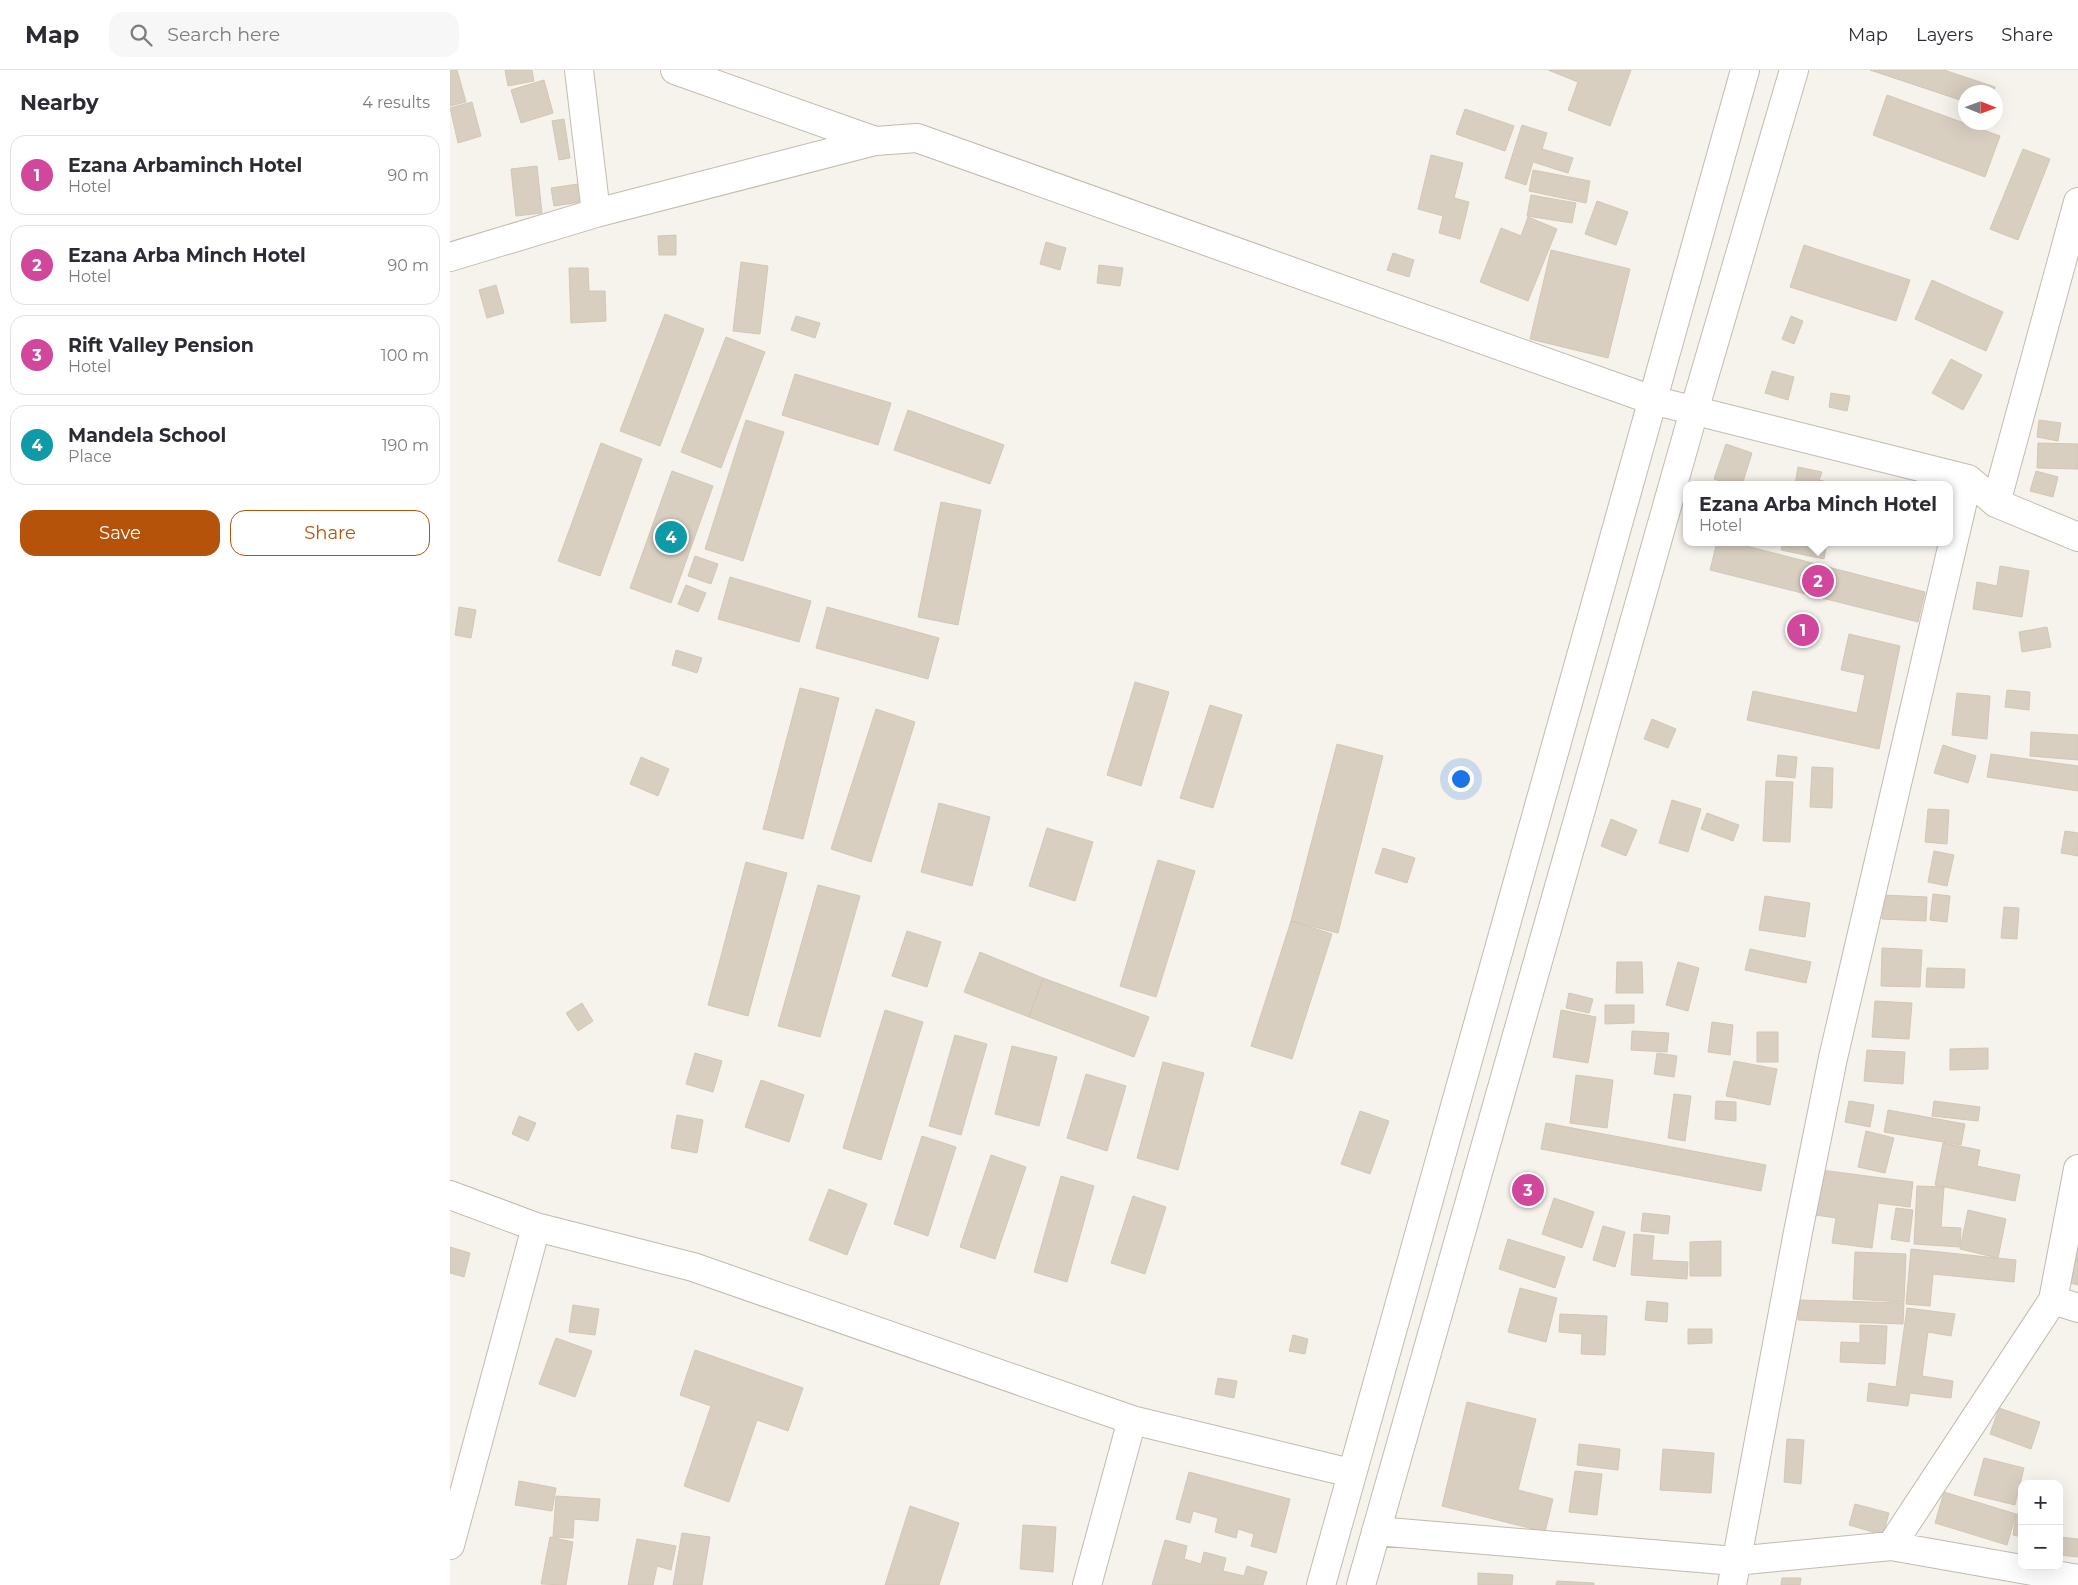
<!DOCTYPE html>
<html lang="en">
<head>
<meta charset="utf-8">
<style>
	:root { --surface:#fff; --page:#f7f7f7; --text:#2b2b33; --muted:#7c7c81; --line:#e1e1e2; --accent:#b45309 }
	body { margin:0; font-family:Montserrat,sans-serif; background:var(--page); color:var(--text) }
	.controls { position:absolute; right:15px; bottom:15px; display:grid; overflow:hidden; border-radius:10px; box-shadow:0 5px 20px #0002 }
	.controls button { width:45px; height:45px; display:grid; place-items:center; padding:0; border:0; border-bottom:1px solid var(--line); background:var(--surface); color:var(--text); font:25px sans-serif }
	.compass { position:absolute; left:1508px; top:15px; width:45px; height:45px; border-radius:50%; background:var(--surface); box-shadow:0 5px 20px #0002; rotate:91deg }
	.you { position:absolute; left:1010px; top:708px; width:18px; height:18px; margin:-12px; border:4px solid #fff; border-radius:50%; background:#1a73e8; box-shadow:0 0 0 8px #1a73e833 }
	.badge { display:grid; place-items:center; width:32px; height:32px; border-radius:50%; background:var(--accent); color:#fff; font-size:16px; font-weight:700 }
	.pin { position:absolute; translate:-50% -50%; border:2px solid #fff; box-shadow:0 1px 5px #0006 }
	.popup { position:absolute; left:1233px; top:411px; width:270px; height:65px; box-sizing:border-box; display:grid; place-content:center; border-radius:10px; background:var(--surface); filter:drop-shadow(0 1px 4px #0005); font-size:16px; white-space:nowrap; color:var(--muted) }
	.popup b { font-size:19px; color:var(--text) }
	.popup::after { content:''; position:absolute; left:50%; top:100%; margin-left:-10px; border:10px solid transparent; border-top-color:var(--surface) }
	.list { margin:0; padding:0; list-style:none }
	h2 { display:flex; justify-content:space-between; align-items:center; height:65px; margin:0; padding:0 20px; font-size:21px }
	h2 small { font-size:16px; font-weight:400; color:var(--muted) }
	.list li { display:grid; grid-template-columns:32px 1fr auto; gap:15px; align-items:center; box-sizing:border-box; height:80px; margin:0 10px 10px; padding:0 10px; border:1px solid var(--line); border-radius:15px }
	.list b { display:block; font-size:19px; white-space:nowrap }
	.list p { margin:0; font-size:16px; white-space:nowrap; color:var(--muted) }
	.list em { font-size:16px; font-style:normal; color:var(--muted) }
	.actions { display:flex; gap:10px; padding:15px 20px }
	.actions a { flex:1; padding:11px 0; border:1px solid var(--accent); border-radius:15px; text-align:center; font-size:18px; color:var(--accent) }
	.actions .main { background:var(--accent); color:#fff }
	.icon { flex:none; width:28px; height:28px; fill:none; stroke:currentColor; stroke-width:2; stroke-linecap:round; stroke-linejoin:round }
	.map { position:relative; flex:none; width:1628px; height:1515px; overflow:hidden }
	header { display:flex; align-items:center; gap:30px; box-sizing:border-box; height:70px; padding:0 25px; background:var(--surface); border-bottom:1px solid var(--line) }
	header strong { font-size:24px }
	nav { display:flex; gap:28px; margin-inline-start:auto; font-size:18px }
	.search { width:350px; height:45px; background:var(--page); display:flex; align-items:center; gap:12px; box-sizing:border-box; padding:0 18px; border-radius:15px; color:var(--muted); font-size:19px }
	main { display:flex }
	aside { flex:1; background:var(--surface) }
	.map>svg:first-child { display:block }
	.building { fill:#d8cfc1; stroke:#d3c7b4 }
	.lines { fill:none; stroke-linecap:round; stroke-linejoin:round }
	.minor-casing { stroke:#c2bbae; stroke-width:30 }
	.minor { stroke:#fff; stroke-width:28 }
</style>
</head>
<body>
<header>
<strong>Map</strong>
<div class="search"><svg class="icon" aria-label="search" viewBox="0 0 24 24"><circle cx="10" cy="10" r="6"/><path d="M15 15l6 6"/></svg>Search here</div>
<nav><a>Map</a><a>Layers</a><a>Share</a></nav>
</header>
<main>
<aside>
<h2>Nearby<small>4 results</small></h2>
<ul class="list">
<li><span class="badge" style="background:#d1479c">1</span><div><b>Ezana Arbaminch Hotel</b><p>Hotel</p></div><em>90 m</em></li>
<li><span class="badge" style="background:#d1479c">2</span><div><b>Ezana Arba Minch Hotel</b><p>Hotel</p></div><em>90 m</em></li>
<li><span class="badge" style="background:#d1479c">3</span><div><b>Rift Valley Pension</b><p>Hotel</p></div><em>100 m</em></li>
<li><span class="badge" style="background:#0f9aa8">4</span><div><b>Mandela School</b><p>Place</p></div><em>190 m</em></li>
</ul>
<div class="actions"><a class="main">Save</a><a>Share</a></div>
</aside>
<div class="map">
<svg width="1628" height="1515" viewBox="0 0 1628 1515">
	<rect width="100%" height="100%" fill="#f6f3ec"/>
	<path class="building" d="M0,0H7L16,32L0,36Z
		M55,0H82L84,11L58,16Z
		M1098,0H1181L1160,56L1118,40L1128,12Z
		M1420,0H1494L1545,17L1543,22H1516V32Z
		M94,10L103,43L71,53L61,20Z
		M1437,25L1550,66L1535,107L1423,65Z
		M22,32L31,66L8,73L0,38Z
		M1015,39L1064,56L1055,81L1006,64Z
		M114,49L120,88L109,90L102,51Z
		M1072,55L1097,63L1092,79L1123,88L1118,103L1083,92L1076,115L1055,108Z
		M1573,79L1600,89L1568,170L1540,159Z
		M981,85L1013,93L1004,128L1019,132L1010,169L989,163L993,146L968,139Z
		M87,96L92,143L66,146L61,99Z
		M1083,100L1140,111L1136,133L1079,121Z
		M128,114L131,132L104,136L101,118Z
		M1081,125L1126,133L1122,153L1077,146Z
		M1147,131L1178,142L1166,175L1135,164Z
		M1078,147L1107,159L1078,231L1030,212L1051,158L1071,166Z
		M226,165V185H209L208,166Z
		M596,172L616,178L610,200L590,194Z
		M1354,175L1460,210L1446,251L1340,217Z
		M1101,180L1180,199L1158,288L1080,269Z
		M943,183L964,190L959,207L937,200Z
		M291,192L318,196L310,264L283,261Z
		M649,195L673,198L670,216L647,213Z
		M119,198H138L139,221H155L156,251L121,253Z
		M1482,210L1553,242L1536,281L1465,249Z
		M46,215L54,243L37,248L29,220Z
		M215,244L254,259L210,376L170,361Z
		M346,246L370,253L365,268L341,260Z
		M1341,246L1353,251L1344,274L1332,269Z
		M276,267L315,282L271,398L231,382Z
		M1501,289L1532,305L1513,340L1482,323Z
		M1322,301L1344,307L1338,330L1315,323Z
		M345,304L441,333L428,375L332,345Z
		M1381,323L1400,326L1397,341L1379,337Z
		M458,340L554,375L540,414L444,380Z
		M296,350L334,362L293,491L255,479Z
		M1589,350L1611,353L1608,371L1587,367Z
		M151,373L192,389L150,506L108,491Z
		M1588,373L1628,374V399L1587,398Z
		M1276,374L1302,383L1292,415H1281L1264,409Z
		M1348,397L1372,402L1369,410L1389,415H1345Z
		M222,401L263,416L221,533L180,518Z
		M1586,401L1608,407L1603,427L1580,421Z
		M491,432L531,440L508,555L468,547Z
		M1267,472H1281L1475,522L1468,552L1260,500Z
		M1333,472H1377L1374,489L1331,480Z
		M245,486L268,494L261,514L238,506Z
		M1550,496L1579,501L1572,547L1523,539L1527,512L1547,516Z
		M280,507L361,531L349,572L268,549Z
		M236,515L256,523L248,542L228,534Z
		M9,537L26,540L21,568L5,565Z
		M377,537L489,568L478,609L366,578Z
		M1597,557L1601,577L1572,582L1569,562Z
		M1399,564L1450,576L1429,679L1297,650L1303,621L1407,643L1415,605L1391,600Z
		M226,580L252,588L247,603L222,595Z
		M685,612L719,622L691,716L657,705Z
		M350,618L389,628L353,769L313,759Z
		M1557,620L1580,622L1579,640L1555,637Z
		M1507,623L1540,626L1537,669L1502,665Z
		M760,635L792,645L763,738L730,728Z
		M426,639L465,652L421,792L381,779Z
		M1202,649L1226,659L1218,678L1194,669Z
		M1581,662L1628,665V690L1580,686Z
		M887,674L933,686L888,863L841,851Z
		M1493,675L1526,686L1518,713L1484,703Z
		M1541,684L1628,696V721L1537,707Z
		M1328,685L1347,687L1345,708L1326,706Z
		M191,687L219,699L208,726L180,714Z
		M1362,697L1383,698L1382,738L1360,737Z
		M1316,711L1343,712L1340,772L1313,771Z
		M1222,730L1251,739L1238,782L1209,773Z
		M489,733L540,747L522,816L471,802Z
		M1478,739L1499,740L1497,774L1475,772Z
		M1257,743L1289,755L1283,771L1251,759Z
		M1161,749L1187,760L1176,786L1151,776Z
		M597,758L643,772L625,831L579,816Z
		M1615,761L1628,763V786L1611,783Z
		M933,778L965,788L957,813L925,803Z
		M1484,781L1504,785L1497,816L1478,812Z
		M708,790L745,801L706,927L670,916Z
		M296,792L337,803L298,946L258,935Z
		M368,815L410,826L370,967L328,956Z
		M1483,824L1500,826L1497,852L1480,850Z
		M1433,825L1477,827L1476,851L1432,849Z
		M1315,826L1360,833L1355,867L1309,860Z
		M1554,837L1569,838L1567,869L1551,868Z
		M841,851L882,864L842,989L801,976Z
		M457,861L491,872L477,917L442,906Z
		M1432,878L1472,880L1470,917L1431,916Z
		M1300,879L1361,892L1356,913L1295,900Z
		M530,882L593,908L579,947L514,922Z
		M1167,892H1192L1193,923H1166Z
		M1228,892L1249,898L1238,941L1216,935Z
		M1477,898L1515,899L1514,918L1476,917Z
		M593,908L699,947L684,987L579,947Z
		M1119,923L1143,929L1139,943L1116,938Z
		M1425,931L1462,933L1459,969L1422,967Z
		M132,933L143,951L128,961L116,943Z
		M1155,935H1184V953L1155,954Z
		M435,940L473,952L431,1090L393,1078Z
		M1111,940L1146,947L1138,993L1103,987Z
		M1262,952L1283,955L1280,985L1258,982Z
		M1182,961L1219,963L1217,982L1181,980Z
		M1307,962H1328V992H1307Z
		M505,965L537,974L511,1065L479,1056Z
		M562,976L607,987L589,1056L545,1044Z
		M1538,978V999L1500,1000V979Z
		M1417,980L1455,982L1453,1014L1414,1011Z
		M245,983L272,991L263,1022L236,1014Z
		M1207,983L1227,986L1224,1007L1204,1004Z
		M1284,991L1327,999L1320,1035L1276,1026Z
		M713,992L754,1003L728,1100L687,1088Z
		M636,1004L676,1016L657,1081L617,1068Z
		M1126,1005L1163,1010L1157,1058L1120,1053Z
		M311,1010L354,1025L339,1072L295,1057Z
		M1224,1024L1241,1026L1235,1071L1218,1068Z
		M1266,1031L1286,1032V1051L1265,1049Z
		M1399,1031L1424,1035L1420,1057L1395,1052Z
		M1484,1031L1530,1037L1528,1051L1482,1046Z
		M1438,1040L1515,1054L1511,1075L1434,1062Z
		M910,1041L939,1051L920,1104L891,1094Z
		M227,1045L253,1050L247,1083L221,1078Z
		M69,1046L86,1053L78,1071L62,1064Z
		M1096,1053L1316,1095L1311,1121L1091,1079Z
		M1416,1061L1444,1068L1435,1103L1408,1097Z
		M472,1066L506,1077L478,1166L444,1154Z
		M1493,1073L1530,1080L1527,1096L1570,1105L1565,1131L1485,1115Z
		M541,1085L576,1097L545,1189L510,1177Z
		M1371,1100L1463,1112L1460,1137L1428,1133L1422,1178L1382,1173L1386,1148L1365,1145Z
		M611,1106L644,1116L617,1212L584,1202Z
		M1467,1116L1494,1117L1491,1157L1511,1158L1510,1177L1464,1174Z
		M379,1119L417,1134L397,1185L359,1170Z
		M683,1126L716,1137L695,1204L661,1193Z
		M1104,1128L1144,1142L1132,1178L1092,1164Z
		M1446,1138L1463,1140L1459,1172L1441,1169Z
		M1518,1140L1556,1149L1548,1188L1510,1179Z
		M1193,1143L1220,1146L1218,1164L1191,1161Z
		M1153,1156L1175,1162L1165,1197L1143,1190Z
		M1184,1164L1204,1166L1202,1190L1238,1192L1237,1209L1181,1205Z
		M1058,1169L1115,1187L1105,1218L1049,1199Z
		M1271,1171V1206H1240V1172Z
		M1623,1176H1628V1215L1616,1212Z
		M0,1177L20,1183L14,1207L0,1203Z
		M1461,1179L1566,1190L1564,1212L1483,1204L1480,1236L1456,1234Z
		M1405,1182L1456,1184L1454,1232L1403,1229Z
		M1070,1218L1107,1228L1096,1272L1058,1262Z
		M1349,1230L1454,1233L1453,1254L1348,1250Z
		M1197,1231L1218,1233L1217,1252L1195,1250Z
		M123,1235L149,1239L145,1265L119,1262Z
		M1457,1238L1505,1244L1501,1266L1478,1262L1472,1306L1503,1311L1501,1328L1460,1323L1458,1336L1417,1331L1419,1313L1446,1317Z
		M1110,1244L1157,1246L1155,1285L1131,1284L1132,1264L1109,1262Z
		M1410,1255L1437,1256L1435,1294L1390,1292L1391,1272L1410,1273Z
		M1238,1259H1262V1273L1238,1274Z
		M843,1265L858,1269L855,1284L839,1281Z
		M106,1268L142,1281L125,1327L89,1314Z
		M245,1280L353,1318L338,1361L307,1350L279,1432L234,1416L261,1336L230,1325Z
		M768,1308L787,1311L784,1328L765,1324Z
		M1017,1332L1086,1349L1068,1420L1103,1429L1095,1462L992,1436Z
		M1549,1338L1590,1352L1581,1379L1540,1364Z
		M1337,1369L1354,1370L1351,1414L1334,1412Z
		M1129,1374L1170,1379L1168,1400L1127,1395Z
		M1213,1379L1264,1383L1261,1423L1210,1420Z
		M1534,1388L1574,1398L1565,1435L1524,1425Z
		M1125,1401L1152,1404L1147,1445L1119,1442Z
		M739,1402L840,1429L826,1483L801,1476L804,1464L788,1459L786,1468L765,1462L768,1448L743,1441L740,1453L726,1449Z
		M69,1411L106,1418L102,1441L65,1435Z
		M1494,1422L1566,1444L1557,1475L1485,1453Z
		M106,1426L150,1429L148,1451L124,1449L123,1468L103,1467Z
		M1405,1434L1439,1443L1433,1465L1399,1455Z
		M460,1436L509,1453L489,1515H435Z
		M1566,1444L1572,1445V1467L1563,1465Z
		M573,1455L606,1457L603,1502L570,1499Z
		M232,1463L260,1467L252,1515H223Z
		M100,1467L123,1472L116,1515L91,1514Z
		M1609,1467L1628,1469V1487L1609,1485Z
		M187,1469L226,1476L221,1500L207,1496L203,1515H178Z
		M715,1470L737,1476L734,1489L751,1494L754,1482L776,1488L773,1501L794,1506L797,1496L817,1502L813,1515H702Z
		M1028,1503L1063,1505L1062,1515H1028Z
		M1332,1508H1351L1350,1515H1331Z
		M1107,1511L1144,1513V1515H1106Z"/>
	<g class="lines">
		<g class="minor-casing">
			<path id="minor" d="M129,0L146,143
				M225,0L425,71
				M0,187L146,143L425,71L467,68L1202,330L1518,409L1546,433L1628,467
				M1546,433L1628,132
				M0,1125L86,1157L243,1197L682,1350L901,1403
				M1603,1230L1628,1238
				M926,1461L1285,1491L1441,1476L1628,1509
				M0,1475L86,1157
				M1441,1476L1603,1230L1628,1099
				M637,1515L682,1350
				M871,1515L1295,0
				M911,1515L1244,341L1344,0
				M1282,1515L1348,1162L1383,988L1518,409"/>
		</g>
		<use href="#minor" class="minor"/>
	</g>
</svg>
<div class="controls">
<button>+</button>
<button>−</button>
</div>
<svg class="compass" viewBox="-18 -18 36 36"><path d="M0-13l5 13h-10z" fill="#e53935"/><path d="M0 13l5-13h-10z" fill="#7c7c81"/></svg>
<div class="you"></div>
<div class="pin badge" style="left:1353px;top:560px;background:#d1479c">1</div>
<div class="pin badge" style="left:1368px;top:511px;background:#d1479c">2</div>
<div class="popup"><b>Ezana Arba Minch Hotel</b>Hotel</div>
<div class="pin badge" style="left:1078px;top:1120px;background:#d1479c">3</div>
<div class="pin badge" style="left:221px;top:467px;background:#0f9aa8">4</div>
</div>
</main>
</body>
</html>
